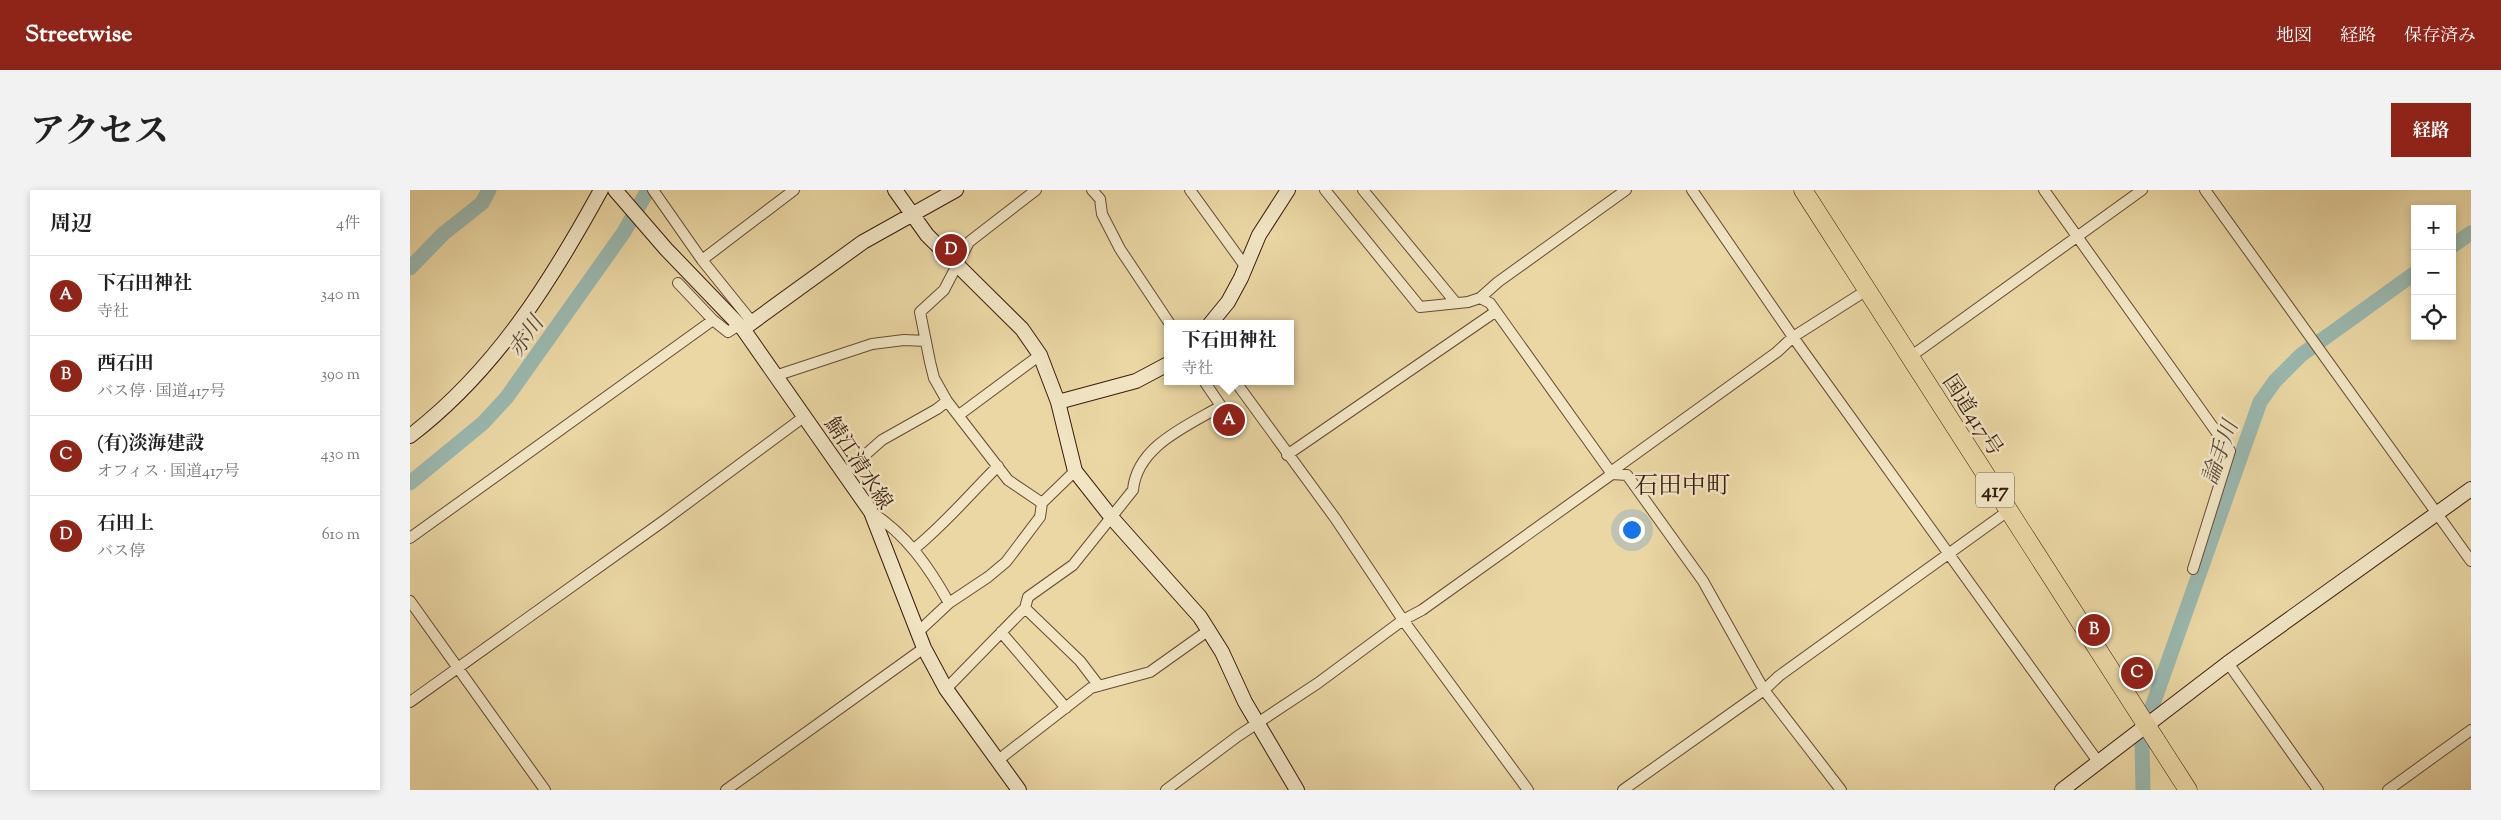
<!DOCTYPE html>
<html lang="ja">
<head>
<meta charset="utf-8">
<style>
	:root { --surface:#fff; --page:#f2f2f2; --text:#222; --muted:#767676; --line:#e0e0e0; --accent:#8f2418 }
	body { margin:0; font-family:"Sorts Mill Goudy","Noto Serif JP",serif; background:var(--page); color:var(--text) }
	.controls { position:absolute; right:15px; top:15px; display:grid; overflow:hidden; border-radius:0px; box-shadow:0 2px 8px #0003 }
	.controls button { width:45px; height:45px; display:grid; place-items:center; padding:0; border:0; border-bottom:1px solid var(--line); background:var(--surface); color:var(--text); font:25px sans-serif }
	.you { position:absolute; left:1221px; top:339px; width:18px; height:18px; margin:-12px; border:4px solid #fff; border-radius:50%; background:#1a73e8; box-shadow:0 0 0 8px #1a73e833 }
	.badge { display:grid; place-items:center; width:32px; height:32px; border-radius:50%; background:var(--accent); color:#fff; font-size:16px; font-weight:700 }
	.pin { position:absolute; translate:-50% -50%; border:2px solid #fff; box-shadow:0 1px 5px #0006 }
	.popup { position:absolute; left:754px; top:130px; width:130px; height:65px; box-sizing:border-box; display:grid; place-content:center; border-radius:0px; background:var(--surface); filter:drop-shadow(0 1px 4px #0005); font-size:16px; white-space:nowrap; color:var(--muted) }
	.popup b { font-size:19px; color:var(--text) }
	.popup::after { content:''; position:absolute; left:50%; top:100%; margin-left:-10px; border:10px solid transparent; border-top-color:var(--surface) }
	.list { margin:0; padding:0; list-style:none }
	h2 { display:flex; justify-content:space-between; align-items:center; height:65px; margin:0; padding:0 20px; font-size:21px }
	h2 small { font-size:16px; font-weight:400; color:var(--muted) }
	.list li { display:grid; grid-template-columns:32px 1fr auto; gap:15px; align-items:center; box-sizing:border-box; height:80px; padding:0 20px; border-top:1px solid var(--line) }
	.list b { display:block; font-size:19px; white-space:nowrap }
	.list p { margin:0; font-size:16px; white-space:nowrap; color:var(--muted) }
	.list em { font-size:16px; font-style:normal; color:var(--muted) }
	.icon { flex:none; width:28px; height:28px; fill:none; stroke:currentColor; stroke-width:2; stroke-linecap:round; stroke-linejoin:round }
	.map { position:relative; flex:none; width:2061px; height:600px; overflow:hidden; border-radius:0px }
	header { display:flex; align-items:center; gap:30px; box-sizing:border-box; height:70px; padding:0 25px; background:var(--accent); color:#fff }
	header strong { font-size:24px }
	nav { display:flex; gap:28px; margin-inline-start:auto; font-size:18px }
	.intro { display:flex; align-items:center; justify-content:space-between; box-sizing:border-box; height:120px; padding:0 30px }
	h1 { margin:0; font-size:35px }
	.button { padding:12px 22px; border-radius:0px; background:var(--accent); color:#fff; font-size:18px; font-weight:700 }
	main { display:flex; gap:30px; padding:0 30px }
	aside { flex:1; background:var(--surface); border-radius:0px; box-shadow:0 2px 8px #0003 }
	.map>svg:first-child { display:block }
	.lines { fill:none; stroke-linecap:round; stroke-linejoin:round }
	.river { stroke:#9ab8af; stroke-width:15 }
	.street-casing { stroke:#664a34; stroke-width:12 }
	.secondary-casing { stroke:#3a1b0e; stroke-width:16 }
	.highway-casing { stroke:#3a1b0e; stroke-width:19 }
	.street { stroke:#f1e5c4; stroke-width:10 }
	.secondary { stroke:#f1e5c4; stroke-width:14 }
	.highway { stroke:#ead7a4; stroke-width:18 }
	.labels { text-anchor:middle; stroke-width:5; stroke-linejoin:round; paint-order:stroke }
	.shield { fill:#f1e5c4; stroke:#715845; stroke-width:1 }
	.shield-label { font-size:20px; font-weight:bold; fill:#3a1b0e }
	.street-label { font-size:21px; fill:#3a1b0e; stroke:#f1e5c4 }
	.water-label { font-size:22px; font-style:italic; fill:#574a3e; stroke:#f1e5c4 }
	.quarter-label { font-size:24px; fill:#3a1b0e; stroke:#f1e5c4 }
</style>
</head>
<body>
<header>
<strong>Streetwise</strong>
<nav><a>地図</a><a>経路</a><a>保存済み</a></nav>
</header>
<div class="intro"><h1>アクセス</h1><a class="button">経路</a></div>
<main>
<aside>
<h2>周辺<small>4件</small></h2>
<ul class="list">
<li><span class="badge">A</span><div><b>下石田神社</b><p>寺社</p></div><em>340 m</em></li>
<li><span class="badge">B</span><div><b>西石田</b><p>バス停 · 国道417号</p></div><em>390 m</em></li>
<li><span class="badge">C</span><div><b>(有)淡海建設</b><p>オフィス · 国道417号</p></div><em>430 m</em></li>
<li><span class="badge">D</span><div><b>石田上</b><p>バス停</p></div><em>610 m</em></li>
</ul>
</aside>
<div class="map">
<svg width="2061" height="600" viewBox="0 0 2061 600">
	<rect width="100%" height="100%" fill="#ead7a4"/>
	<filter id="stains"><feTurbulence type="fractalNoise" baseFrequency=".004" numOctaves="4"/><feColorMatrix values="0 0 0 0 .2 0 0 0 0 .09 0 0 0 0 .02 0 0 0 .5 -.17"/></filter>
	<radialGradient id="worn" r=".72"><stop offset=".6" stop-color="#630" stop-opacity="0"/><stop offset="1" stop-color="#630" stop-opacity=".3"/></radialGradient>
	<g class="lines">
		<path class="river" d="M2042,56L2061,43
			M0,78L33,44L72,13L79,0
			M0,293L73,233L97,207L214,42L238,0
			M1742,517L1850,212L1865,191L1891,165L2005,83
			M1732,552L1733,600"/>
		<g class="street-casing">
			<path id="street" d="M243,0L292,70L342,132
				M626,0L559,52L534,100L510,122L520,172L524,188L537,211L598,290L632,313
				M682,0L690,9L692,24L710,59L760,134
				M780,0L835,76
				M915,0L1010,117L1058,112L1070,108L1088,92L1216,0
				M953,0L1046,113
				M1282,0L1383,147L1689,573
				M1634,0L1820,261L1783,379
				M1795,0L2061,371
				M292,70L384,0
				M268,93L303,130L318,142L329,135
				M1070,108L1080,113L1202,284
				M1500,167L1732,0
				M365,186L462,154L494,150L516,151
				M825,191L925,328L993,430L1118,600
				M549,225L630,165
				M877,265L1085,122
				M1202,281L1367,162L1383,147L1457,100
				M432,283L438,280L472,250L527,219L537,211
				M461,322C496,344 519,377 539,413
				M0,348L303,130
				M504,359C535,334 560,304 588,276
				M0,411L135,600
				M615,418L670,471L689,496
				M508,442L539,413L578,387L596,372L630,327L632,313L665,281
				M591,442L656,518
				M1818,473L1908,600
				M536,499L615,418L618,407L663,375L723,300C727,256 777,236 811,216L794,191
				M0,512L252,332L395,226
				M587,571L681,498L740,482L799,440
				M316,600L514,458
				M756,600L828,546L908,493L993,430L1012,420L1202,284L1217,285L1293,391L1354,500L1431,600
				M1213,600L1354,500L1369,486L1598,321
				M1978,600L2061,540"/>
		</g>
		<g class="secondary-casing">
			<path id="secondary" d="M205,0L256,59L333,139L461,322L514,458L536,499L609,600
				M485,0L517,45L612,139L630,165L648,212L665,281L702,328L790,427L812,462L835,512L887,600
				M800,134L818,112L831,88L849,45L878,0
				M333,139L453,52L546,0
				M648,212L726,191L758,174
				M0,246C85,181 140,93 191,0
				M1652,600L1818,473L2061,299"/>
		</g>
		<g class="highway-casing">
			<path id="highway" d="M1393,0L1778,600"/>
		</g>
		<use href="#street" class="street"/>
		<use href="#secondary" class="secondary"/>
		<use href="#highway" class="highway"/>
	</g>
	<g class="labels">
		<rect class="shield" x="1566" y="282.5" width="38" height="35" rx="4"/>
		<g class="shield-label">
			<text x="1585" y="307">417</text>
		</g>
		<g class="street-label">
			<text transform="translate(1563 225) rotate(57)" y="7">国道417号</text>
			<text transform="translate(449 273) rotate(57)" y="7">鯖江清水線</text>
		</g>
		<g class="water-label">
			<text transform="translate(115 146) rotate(-55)" y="8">赤川</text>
			<text transform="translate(1809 262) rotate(-70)" y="8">論手川</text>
		</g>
		<g class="quarter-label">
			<text x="1272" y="303">石田中町</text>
		</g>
	</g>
	<rect width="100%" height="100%" filter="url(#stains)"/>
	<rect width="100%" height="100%" fill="url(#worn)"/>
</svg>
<div class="controls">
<button>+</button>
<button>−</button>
<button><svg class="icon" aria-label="locate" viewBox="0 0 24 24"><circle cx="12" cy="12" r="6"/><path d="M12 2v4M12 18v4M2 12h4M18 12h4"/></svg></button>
</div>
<div class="you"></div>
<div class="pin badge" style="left:819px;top:230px">A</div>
<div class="popup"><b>下石田神社</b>寺社</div>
<div class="pin badge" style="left:1684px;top:440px">B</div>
<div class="pin badge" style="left:1727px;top:483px">C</div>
<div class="pin badge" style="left:541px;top:60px">D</div>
</div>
</main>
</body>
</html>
